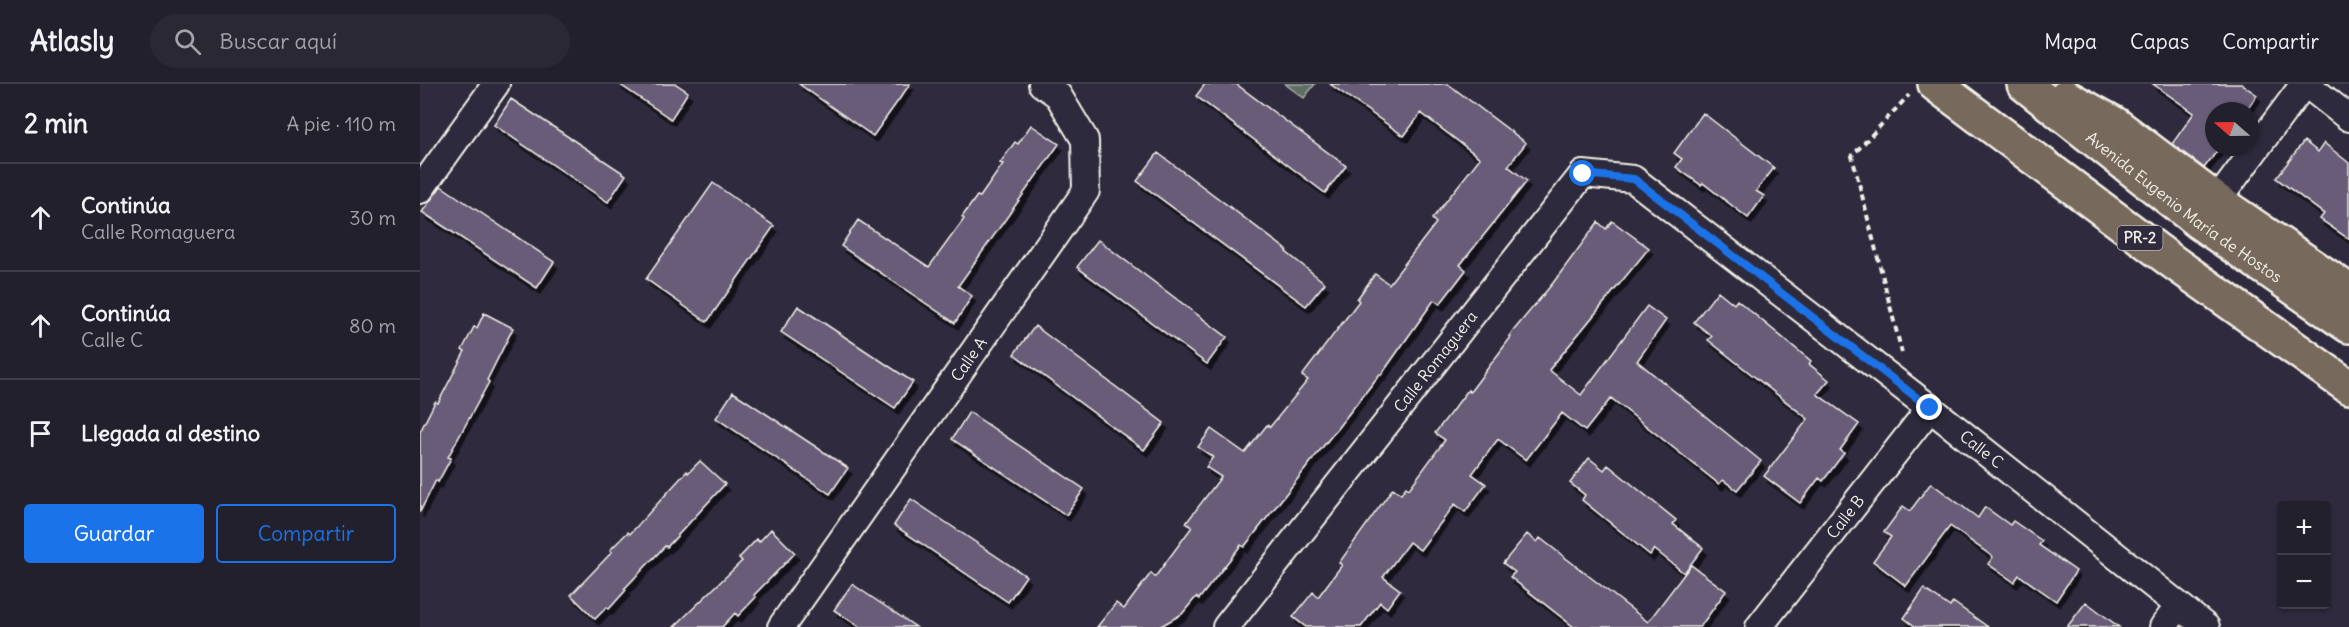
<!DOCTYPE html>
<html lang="es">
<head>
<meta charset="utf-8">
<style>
	:root { --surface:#23202e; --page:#2b2836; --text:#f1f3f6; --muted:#a3a3aa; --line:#403e4a; --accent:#1a73e8 }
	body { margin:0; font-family:Delius,sans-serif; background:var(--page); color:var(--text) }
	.controls { position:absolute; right:18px; bottom:18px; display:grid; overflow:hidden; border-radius:6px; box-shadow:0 2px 4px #0004 }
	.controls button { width:54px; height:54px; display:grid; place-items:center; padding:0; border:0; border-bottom:2px solid var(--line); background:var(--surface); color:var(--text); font:30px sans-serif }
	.compass { position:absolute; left:1785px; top:18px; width:54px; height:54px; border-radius:50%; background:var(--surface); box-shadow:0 2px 4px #0004; rotate:290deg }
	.stop { position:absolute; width:18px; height:18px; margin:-14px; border:4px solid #1a73e8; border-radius:50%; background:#fff }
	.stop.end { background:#1a73e8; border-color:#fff; box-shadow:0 2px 6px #0008 }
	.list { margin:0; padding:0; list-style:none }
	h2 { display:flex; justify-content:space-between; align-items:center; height:78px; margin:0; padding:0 24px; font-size:26px }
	h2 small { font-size:20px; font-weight:400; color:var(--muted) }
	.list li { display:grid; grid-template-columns:39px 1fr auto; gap:18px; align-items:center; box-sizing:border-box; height:108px; padding:0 24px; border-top:2px solid var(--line) }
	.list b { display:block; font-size:22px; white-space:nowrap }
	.list p { margin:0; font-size:20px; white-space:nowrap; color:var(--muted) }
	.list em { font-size:20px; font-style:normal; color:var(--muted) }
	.actions { display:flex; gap:12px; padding:18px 24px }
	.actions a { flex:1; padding:14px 0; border:2px solid var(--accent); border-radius:6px; text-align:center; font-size:21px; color:var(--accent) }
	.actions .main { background:var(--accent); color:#fff }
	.icon { flex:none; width:33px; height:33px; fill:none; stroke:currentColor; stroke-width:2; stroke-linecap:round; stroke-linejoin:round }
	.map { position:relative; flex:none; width:1929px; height:543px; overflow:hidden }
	header { display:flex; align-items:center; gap:36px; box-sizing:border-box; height:84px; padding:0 30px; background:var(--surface); border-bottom:2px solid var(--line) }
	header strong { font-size:28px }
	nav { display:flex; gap:33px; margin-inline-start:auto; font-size:21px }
	.search { width:420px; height:54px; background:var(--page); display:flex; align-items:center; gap:15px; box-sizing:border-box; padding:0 21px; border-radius:33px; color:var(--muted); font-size:22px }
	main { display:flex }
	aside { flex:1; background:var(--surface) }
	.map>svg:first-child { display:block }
	.green { fill:#5f6e65; stroke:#aab0a6; stroke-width:1.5 }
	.building { fill:#675c79; stroke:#f4f1e8; stroke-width:1.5; filter:url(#shadow) }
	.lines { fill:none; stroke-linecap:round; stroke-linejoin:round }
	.street-casing { stroke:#f4f1e8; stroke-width:30 }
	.highway-casing { stroke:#f4f1e8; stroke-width:38 }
	.path { stroke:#f4f1e8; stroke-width:4; stroke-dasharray:6 4.5; stroke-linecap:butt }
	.street { stroke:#2f2a3d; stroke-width:26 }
	.highway { stroke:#77695c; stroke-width:33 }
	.route { stroke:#1a73e8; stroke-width:8 }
	.labels { text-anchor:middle; stroke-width:4.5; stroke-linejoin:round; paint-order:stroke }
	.shield { fill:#2f2a3d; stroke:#b9b5b5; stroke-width:1.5 }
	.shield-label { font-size:15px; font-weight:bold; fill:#f4f1e8 }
	.street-label { font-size:16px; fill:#f4f1e8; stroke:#2f2a3d }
</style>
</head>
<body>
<header>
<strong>Atlasly</strong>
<div class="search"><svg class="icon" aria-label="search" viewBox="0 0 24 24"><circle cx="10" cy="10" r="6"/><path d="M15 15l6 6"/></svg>Buscar aquí</div>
<nav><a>Mapa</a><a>Capas</a><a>Compartir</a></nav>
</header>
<main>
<aside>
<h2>2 min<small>A pie · 110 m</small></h2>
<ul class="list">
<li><svg class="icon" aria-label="ahead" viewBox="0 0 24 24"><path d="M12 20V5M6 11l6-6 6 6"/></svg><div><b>Continúa</b><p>Calle Romaguera</p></div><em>30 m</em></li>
<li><svg class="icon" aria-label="ahead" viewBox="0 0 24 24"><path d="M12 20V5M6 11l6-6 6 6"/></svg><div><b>Continúa</b><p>Calle C</p></div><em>80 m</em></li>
<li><svg class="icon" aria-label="arrive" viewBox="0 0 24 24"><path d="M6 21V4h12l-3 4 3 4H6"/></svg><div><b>Llegada al destino</b></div></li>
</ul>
<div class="actions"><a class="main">Guardar</a><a>Compartir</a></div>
</aside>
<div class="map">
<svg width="1929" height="543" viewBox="0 0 1929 543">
	<defs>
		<filter id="shadow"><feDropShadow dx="3.5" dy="6" stdDeviation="0" flood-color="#0009"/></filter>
	</defs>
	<rect width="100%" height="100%" fill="#2f2a3d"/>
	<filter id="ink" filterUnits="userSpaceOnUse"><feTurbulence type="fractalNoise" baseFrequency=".0167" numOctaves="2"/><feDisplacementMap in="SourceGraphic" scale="12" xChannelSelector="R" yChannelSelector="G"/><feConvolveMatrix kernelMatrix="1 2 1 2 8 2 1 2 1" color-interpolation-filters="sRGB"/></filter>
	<g filter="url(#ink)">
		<path class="green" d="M865,0H895L884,14Z"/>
		<path class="building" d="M199,0H256L268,8L251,35Z
			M379,0H490L453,52Z
			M785,0H816L926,82L905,109L776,12Z
			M910,0H1028L1106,59L1088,82L1107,97L1040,181L1046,186L1020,220L1014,216L961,291L960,290L824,463L821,461L779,515L776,513L762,530L739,543H677L696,519L704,525L731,489L735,493L772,443L766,439L801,393L786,383L793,373L778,363L791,345L825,369L847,341L850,343L888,296L882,292L939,217L937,215L955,190L969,200L1016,139L1012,135L1060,74L1001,29L984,52Z
			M1733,0H1821L1837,11L1826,27H1794V63H1800L1784,84L1752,60L1774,29Z
			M91,15L206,91L188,118L74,41Z
			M1283,29L1354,84L1336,107L1344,112L1328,134L1283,99L1281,101L1256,83L1262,75L1254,69Z
			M611,41L639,60L538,202L552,212L535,239L421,162L438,136L509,183L544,135L542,133L557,112L560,113L583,80L580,79L595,58L598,60Z
			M1884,57L1898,68L1904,59L1929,79V155L1900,135L1904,130L1856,94Z
			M738,69L867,166L866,168L905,199L886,222L717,97Z
			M293,99L354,142L287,238L226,195Z
			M21,102L134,178L117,204L2,128Z
			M1192,137L1229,164L1129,286L1161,311L1227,222L1246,236L1217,277L1341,377L1317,406L1303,396L1299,400L1191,314L1165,347L1142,329L1106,376L1078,355L1052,390L1066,400L1045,428L1035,420L1000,466L989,458L963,493L980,506L967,524L960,518L941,543H886L873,533L893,508L898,513L922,481L919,479L973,404L981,410L986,403L989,405L1025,356L1015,349L1048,306L1050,308L1091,253L1089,252L1133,199L1178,138L1186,145Z
			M678,156L807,253L787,280L657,183Z
			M1298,207L1314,220L1317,216L1391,277L1389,280L1409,296L1397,310L1439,340L1420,366L1424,369L1403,397L1399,394L1380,419L1344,392L1388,335L1288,256L1292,252L1274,238Z
			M378,222L493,298L475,324L361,248Z
			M64,229L93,244L67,296L69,298L28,373L31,374L18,398L16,396L0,428V348L15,318L18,319L45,267L42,266L54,243L57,244Z
			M615,242L744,339L724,366L594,270Z
			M313,308L428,384L410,410L296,334Z
			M549,328L664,405L646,431L532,355Z
			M1169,374L1184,386L1188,381L1256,436L1253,440L1283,464L1264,489L1234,465L1230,471L1162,416L1165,411L1150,399Z
			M280,377L305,400L247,463L245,462L204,505L206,506L189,525L187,523L175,535L151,511L192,468L190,466L208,448L210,450L267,387L268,389Z
			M1511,399L1558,434L1565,423L1590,441L1593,437L1622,457L1619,461L1656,487L1636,517L1599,491L1594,498L1568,480L1573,473L1530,442L1486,502L1453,477L1471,453L1464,448L1483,422L1490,427Z
			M491,415L606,492L588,518L474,441Z
			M351,445L375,469L334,511L336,513L318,532L315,529L302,543H254L322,477L319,474L337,455L339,458Z
			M1107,450L1117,458L1120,454L1228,538L1271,481L1306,507L1280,543H1154L1090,493L1095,488L1083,479Z
			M432,500L496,543H440L414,526Z
			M1504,505L1530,523L1533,518L1568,543H1496L1484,534Z
			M1666,518L1699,543H1647Z"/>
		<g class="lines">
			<g class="street-casing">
				<g id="street">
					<path d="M1886,0L1929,34"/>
					<path d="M0,106L76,0"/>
					<path d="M1797,117L1884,0"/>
					<path id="s1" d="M361,543L666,107L665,56L638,11L622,0"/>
					<path id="s2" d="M806,543L1163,90L1213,95L1510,324L1786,543"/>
					<path id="s3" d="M1339,543L1510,324"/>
					<path d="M1743,543L1759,522"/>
				</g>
			</g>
			<g class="highway-casing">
				<g id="highway">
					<path d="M1515,0L1753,178L1929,303"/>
					<path id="s4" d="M1604,0L1780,139L1929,242"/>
					<path d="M1646,13L1695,40L1797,117L1929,207"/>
				</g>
			</g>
			<path class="path" d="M1482,269L1432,72L1489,11"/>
			<use href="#street" class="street"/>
			<use href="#highway" class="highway"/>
		</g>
	</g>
	<g class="lines" filter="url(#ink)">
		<path class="route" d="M1163,90L1214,95L1510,324"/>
	</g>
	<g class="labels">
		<rect class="shield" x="1697.5" y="142" width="45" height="24" rx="4.5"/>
		<g class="shield-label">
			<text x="1720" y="159">PR-2</text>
		</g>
		<g class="street-label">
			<text dy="6" stroke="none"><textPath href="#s4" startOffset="202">Avenida Eugenio María de Hostos</textPath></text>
			<text dy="6" stroke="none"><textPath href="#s1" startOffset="327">Calle A</textPath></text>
			<text dy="6" stroke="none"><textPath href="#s2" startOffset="338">Calle Romaguera</textPath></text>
			<text dy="6" stroke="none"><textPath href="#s2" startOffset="1068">Calle C</textPath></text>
			<text dy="6" stroke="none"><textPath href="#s3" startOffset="140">Calle B</textPath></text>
		</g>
	</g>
</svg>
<div class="controls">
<button>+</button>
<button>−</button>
</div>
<svg class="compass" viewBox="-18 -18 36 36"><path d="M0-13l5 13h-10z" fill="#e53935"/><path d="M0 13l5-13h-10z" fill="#a3a3aa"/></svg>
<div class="stop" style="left:1163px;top:90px"></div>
<div class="stop end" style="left:1510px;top:324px"></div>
</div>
</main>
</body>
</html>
